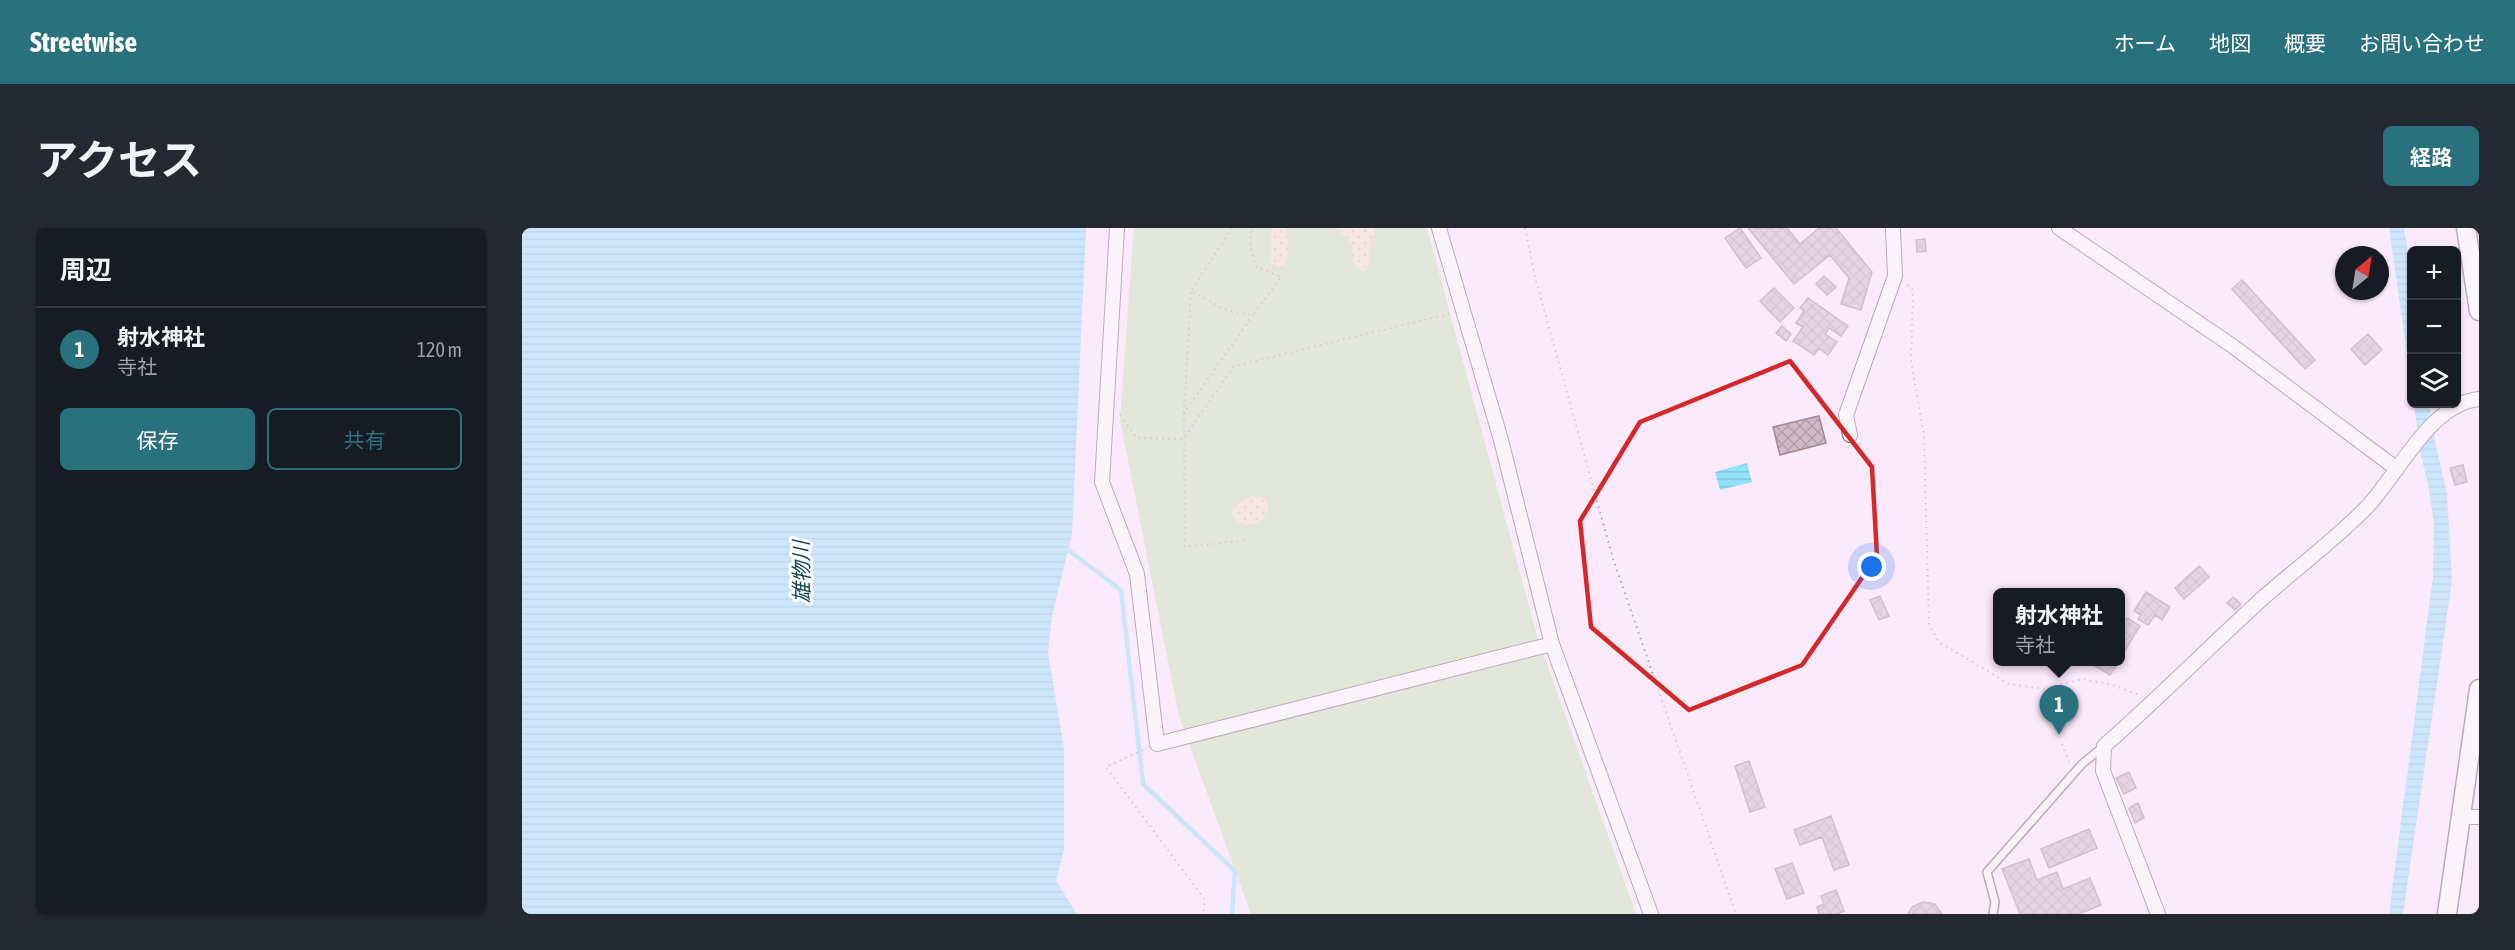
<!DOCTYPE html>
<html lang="ja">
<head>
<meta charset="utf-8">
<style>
	:root { --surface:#171b24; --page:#242831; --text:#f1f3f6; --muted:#9ea1a6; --line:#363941; --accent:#2a717e }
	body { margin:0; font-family:"Asap Condensed","Noto Sans JP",sans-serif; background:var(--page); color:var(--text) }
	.controls { position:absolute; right:18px; top:18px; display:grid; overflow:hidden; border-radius:9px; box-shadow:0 2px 4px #0004 }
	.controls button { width:54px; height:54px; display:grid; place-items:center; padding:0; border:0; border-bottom:2px solid var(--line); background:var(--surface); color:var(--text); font:30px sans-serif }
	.compass { position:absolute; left:1813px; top:18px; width:54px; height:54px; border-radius:50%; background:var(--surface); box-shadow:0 2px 4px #0004; rotate:30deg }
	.you { position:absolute; left:1350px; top:339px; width:21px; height:21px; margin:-15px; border:4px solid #fff; border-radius:50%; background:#1a73e8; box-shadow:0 0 0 9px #1a73e833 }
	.badge { display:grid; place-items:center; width:39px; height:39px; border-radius:50%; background:var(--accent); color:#fff; font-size:20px; font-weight:700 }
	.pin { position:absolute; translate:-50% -50px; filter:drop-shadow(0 2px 3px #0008) }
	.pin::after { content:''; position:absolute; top:32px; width:21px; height:18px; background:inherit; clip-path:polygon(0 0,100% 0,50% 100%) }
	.popup { position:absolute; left:1471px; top:360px; width:132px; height:78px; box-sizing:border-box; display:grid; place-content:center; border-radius:9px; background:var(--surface); filter:drop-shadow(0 2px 4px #0005); font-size:20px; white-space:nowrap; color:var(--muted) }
	.popup b { font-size:22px; color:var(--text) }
	.popup::after { content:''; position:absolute; left:50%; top:100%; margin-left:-12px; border:12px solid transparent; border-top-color:var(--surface) }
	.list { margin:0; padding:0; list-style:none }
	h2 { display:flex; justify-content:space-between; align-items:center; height:78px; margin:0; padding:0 24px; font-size:26px }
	h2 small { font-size:20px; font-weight:400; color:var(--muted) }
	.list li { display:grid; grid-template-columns:39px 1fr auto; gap:18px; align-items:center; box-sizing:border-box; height:84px; padding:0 24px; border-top:2px solid var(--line) }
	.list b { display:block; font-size:22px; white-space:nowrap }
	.list p { margin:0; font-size:20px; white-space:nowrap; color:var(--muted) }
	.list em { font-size:20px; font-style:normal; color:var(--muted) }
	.actions { display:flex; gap:12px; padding:18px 24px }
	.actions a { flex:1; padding:14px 0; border:2px solid var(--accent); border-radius:9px; text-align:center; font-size:21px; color:var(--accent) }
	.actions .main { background:var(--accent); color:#fff }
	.icon { flex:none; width:33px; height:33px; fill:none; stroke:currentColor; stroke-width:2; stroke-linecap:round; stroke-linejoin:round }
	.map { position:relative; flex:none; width:1957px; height:686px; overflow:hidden; border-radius:9px }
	header { display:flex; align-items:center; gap:36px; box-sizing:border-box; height:84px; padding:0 30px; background:var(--accent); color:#fff }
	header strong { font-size:28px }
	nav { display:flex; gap:33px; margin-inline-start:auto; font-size:21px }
	.intro { display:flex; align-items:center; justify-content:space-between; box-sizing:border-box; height:144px; padding:0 36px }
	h1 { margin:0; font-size:42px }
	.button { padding:15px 27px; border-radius:9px; background:var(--accent); color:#fff; font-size:21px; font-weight:700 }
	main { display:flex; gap:36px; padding:0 36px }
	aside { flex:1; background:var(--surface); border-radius:9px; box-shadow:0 2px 4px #0004 }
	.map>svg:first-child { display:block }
	.green { fill:#c3e4af }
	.sand { fill:url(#sand-dots) }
	.water { fill:url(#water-rules) }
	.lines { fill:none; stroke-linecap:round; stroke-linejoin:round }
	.stream { stroke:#91e2fa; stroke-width:4.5 }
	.building { fill:url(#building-cross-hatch); stroke:#a28b97; stroke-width:1.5 }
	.service-casing { stroke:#6e5f70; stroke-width:10 }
	.minor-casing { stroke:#6e5f70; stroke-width:16 }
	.tertiary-casing { stroke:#6e5f70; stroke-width:21 }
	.path { stroke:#afa1b0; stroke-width:2; stroke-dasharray:1.5 4.5; stroke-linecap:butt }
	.service { stroke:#fff; stroke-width:7 }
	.minor { stroke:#fff; stroke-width:14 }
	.tertiary { stroke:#fff; stroke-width:18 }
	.marked { fill:none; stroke:#d62828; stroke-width:4.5; stroke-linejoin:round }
	.labels { text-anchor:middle; stroke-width:6; stroke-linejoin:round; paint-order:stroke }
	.water-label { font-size:21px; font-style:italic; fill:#174753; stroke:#fdfdfd }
</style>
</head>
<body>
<header>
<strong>Streetwise</strong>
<nav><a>ホーム</a><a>地図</a><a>概要</a><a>お問い合わせ</a></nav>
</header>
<div class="intro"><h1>アクセス</h1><a class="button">経路</a></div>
<main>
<aside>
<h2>周辺<small></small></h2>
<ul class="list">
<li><span class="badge">1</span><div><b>射水神社</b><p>寺社</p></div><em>120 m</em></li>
</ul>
<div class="actions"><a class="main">保存</a><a>共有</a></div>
</aside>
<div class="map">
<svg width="1957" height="686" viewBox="0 0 1957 686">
	<defs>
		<pattern id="sand-dots" width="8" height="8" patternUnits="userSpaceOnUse" patternTransform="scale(1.5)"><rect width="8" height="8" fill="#f0e6c1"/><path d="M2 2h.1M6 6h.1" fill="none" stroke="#cec6a6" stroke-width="1.8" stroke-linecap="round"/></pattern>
		<pattern id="water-rules" width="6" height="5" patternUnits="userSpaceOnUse" patternTransform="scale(1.5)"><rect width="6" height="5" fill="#91e2fa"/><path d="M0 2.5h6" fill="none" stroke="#7ec2d7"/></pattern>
		<pattern id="building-cross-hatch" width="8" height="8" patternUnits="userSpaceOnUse" patternTransform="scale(1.5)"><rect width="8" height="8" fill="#d1b9c6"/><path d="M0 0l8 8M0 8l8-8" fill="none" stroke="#b49fab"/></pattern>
	</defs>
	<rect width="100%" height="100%" fill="#fbe9fc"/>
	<path class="green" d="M612,0H905L1015,408L1114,686H729L657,488L598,192Z"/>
	<path class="sand" d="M750,0H763C768,12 767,30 760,40L747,35L748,4Z
		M815,0H852L853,5C844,17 852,31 844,43H838L831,35L830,16Z
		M729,268L744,270L747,280L740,292L729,298L716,294L709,285L718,274Z"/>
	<path class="water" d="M0,0H564L550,305L530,388L526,424L542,521V621L534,653L555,686H0Z
		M1867,0H1882L1890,50L1889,153Z
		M1892,176H1907L1912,209L1925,266L1930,353L1881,686H1867L1911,349L1912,295L1906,256L1899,228Z
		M1225,235L1230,254L1198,262L1193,244Z"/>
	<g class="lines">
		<path class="stream" d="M546,322L599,362L621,556L713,643L710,686"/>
	</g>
	<path class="building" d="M1218,0L1239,30L1224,40L1203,10Z
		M1226,0H1265L1278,16L1297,0H1314L1350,44L1339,82L1319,76L1327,50L1308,27L1272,56Z
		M1403,11L1404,23L1395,24L1394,12Z
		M1302,48L1314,59L1305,67L1294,56Z
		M1720,52L1793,132L1783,141L1710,61Z
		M1252,60L1272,80L1258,94L1238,73Z
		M1286,70L1326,98L1319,108L1307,100L1303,106L1315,114L1306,127L1297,120L1292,127L1271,113L1281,99L1274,95L1282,83L1278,80Z
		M1260,98L1269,106L1264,113L1254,105Z
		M1846,106L1860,122L1843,137L1829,121Z
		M1297,188L1304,215L1258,227L1251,199Z
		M1941,237L1945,254L1933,257L1928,240Z
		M1677,338L1687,349L1662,371L1653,360Z
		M1624,364L1648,379L1640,392L1633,387L1626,397L1616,391L1619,387L1612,383Z
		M1358,368L1367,388L1357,392L1348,372Z
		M1711,369L1719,376L1713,382L1705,375Z
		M1605,390L1618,398L1600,427L1598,400Z
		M1576,434H1597L1588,447L1573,438Z
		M1227,533L1243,579L1228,584L1213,538Z
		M1607,544L1614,560L1602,566L1594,550Z
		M1616,575L1622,590L1613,595L1607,580Z
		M1309,588L1327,637L1312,642L1300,609L1278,617L1272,602Z
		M1567,601L1575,620L1527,640L1519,621Z
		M1507,631L1515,652L1535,644L1541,661L1568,650L1579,677L1557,686H1498L1480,641Z
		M1270,635L1282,665L1265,671L1253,641Z
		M1314,662L1322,683L1315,686H1297L1295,679L1302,676L1299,668Z
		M1401,674L1413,676L1420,686H1386L1390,679Z"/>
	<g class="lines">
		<g class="service-casing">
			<path id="service" d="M1471,686L1473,674L1465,644L1560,536L1582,518"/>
		</g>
		<g class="minor-casing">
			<path id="minor" d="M595,0L580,254L615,346L635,516L1030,416
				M917,0L979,212L1030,416L1129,686
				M1537,0L1712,119L1875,241
				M1328,207L1324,187L1373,48L1371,0
				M1940,589H1957
				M1636,686L1581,543L1582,518C1637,470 1688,418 1742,369C1776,339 1814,311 1845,279C1877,245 1908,176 1957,171"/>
		</g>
		<g class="tertiary-casing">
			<path id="tertiary" d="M1944,0L1957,83
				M1925,686L1957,461"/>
		</g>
		<path class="path" d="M710,0L669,63L706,83L731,87L759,49L733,38L728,12L730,0
			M1003,0L1013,49L1091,331L1214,686
			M1385,57L1391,62L1389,133L1402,207L1407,397L1417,414L1487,456L1522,461L1560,451L1591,457L1617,467
			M669,64L662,185L731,87
			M662,185L663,319L726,312
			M598,187L615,210L661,211L712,138L927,86
			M1540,516L1547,534
			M621,522L584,539L683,672L681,686"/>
		<use href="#service" class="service"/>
		<use href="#minor" class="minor"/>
		<use href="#tertiary" class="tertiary"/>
	</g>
	<path d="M0 0H1957V686H0ZM1268,133L1350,239L1355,328L1280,437L1167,482L1069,399L1058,293L1118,194Z" fill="#fbe9fc" fill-opacity=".55" fill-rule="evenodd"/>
	<path class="marked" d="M1268,133L1350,239L1355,328L1280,437L1167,482L1069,399L1058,293L1118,194Z"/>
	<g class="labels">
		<g class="water-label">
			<text transform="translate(280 344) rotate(-91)" y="7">雄物川</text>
		</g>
	</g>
</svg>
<div class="controls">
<button>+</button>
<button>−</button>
<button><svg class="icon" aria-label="layers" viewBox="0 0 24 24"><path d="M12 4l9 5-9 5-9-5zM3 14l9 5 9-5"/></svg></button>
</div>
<svg class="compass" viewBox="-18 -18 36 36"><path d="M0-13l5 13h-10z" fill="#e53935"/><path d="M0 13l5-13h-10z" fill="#9ea1a6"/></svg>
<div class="you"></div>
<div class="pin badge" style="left:1537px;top:507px">1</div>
<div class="popup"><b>射水神社</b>寺社</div>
</div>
</main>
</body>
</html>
